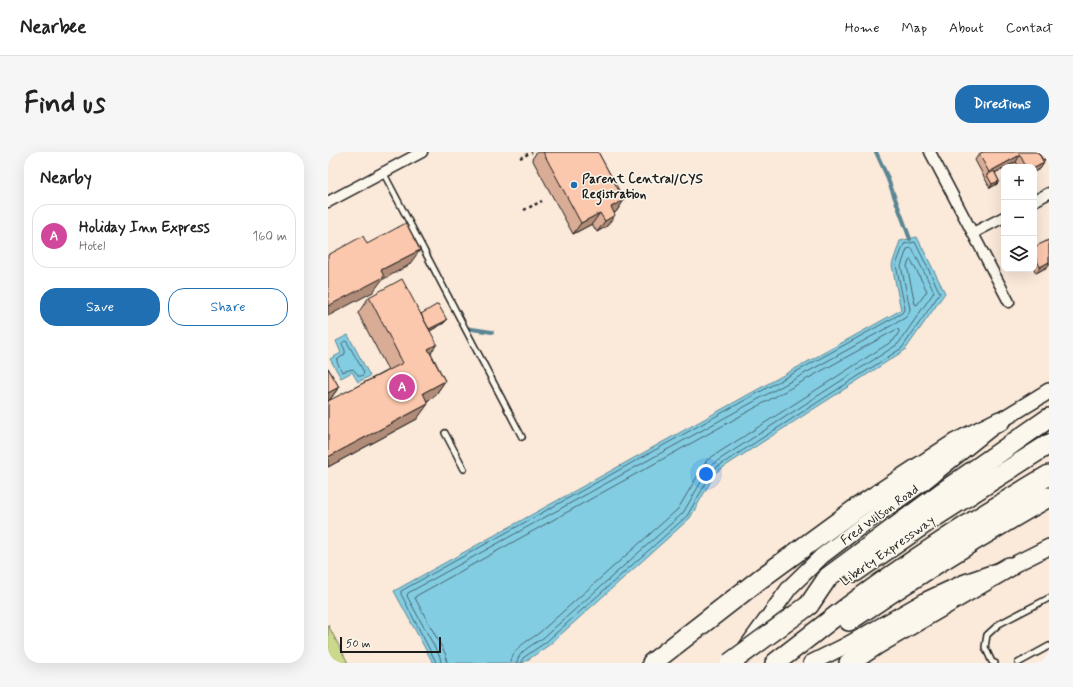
<!DOCTYPE html>
<html lang="en">
<head>
<meta charset="utf-8">
<style>
	:root { --surface:#fff; --page:#f6f6f6; --text:#222; --muted:#767676; --line:#e0e0e0; --accent:#1f6fb2 }
	body { margin:0; font-family:Mynerve,sans-serif; background:var(--page); color:var(--text) }
	.controls { position:absolute; right:12px; top:12px; display:grid; overflow:hidden; border-radius:8px; box-shadow:0 4px 16px #0002 }
	.controls button { width:36px; height:36px; display:grid; place-items:center; padding:0; border:0; border-bottom:1px solid var(--line); background:var(--surface); color:var(--text); font:20px sans-serif }
	.scale { position:absolute; left:12px; bottom:10px; width:101px; box-sizing:border-box; padding-left:4px; border:2px solid #1c1c1c; border-top:0; font-size:11px; line-height:14px; white-space:nowrap; color:#1c1c1c; -webkit-text-stroke:3px #fbf7ec; paint-order:stroke }
	.you { position:absolute; left:378px; top:322px; width:14px; height:14px; margin:-10px; border:3px solid #fff; border-radius:50%; background:#1a73e8; box-shadow:0 0 0 6px #1a73e833 }
	.badge { display:grid; place-items:center; width:26px; height:26px; border-radius:50%; background:var(--accent); color:#fff; font-size:13px; font-weight:700 }
	.pin { position:absolute; translate:-50% -50%; border:2px solid #fff; box-shadow:0 1px 4px #0006 }
	.list { margin:0; padding:0; list-style:none }
	h2 { display:flex; justify-content:space-between; align-items:center; height:52px; margin:0; padding:0 16px; font-size:17px }
	h2 small { font-size:13px; font-weight:400; color:var(--muted) }
	.list li { display:grid; grid-template-columns:26px 1fr auto; gap:12px; align-items:center; box-sizing:border-box; height:64px; margin:0 8px 8px; padding:0 8px; border:1px solid var(--line); border-radius:16px }
	.list b { display:block; font-size:15px; white-space:nowrap }
	.list p { margin:0; font-size:13px; white-space:nowrap; color:var(--muted) }
	.list em { font-size:13px; font-style:normal; color:var(--muted) }
	.actions { display:flex; gap:8px; padding:12px 16px }
	.actions a { flex:1; padding:9px 0; border:1px solid var(--accent); border-radius:16px; text-align:center; font-size:14px; color:var(--accent) }
	.actions .main { background:var(--accent); color:#fff }
	.icon { flex:none; width:22px; height:22px; fill:none; stroke:currentColor; stroke-width:2; stroke-linecap:round; stroke-linejoin:round }
	.map { position:relative; flex:none; width:721px; height:511px; overflow:hidden; border-radius:16px }
	header { display:flex; align-items:center; gap:24px; box-sizing:border-box; height:56px; padding:0 20px; background:var(--surface); border-bottom:1px solid var(--line) }
	header strong { font-size:19px }
	nav { display:flex; gap:22px; margin-inline-start:auto; font-size:14px }
	.intro { display:flex; align-items:center; justify-content:space-between; box-sizing:border-box; height:96px; padding:0 24px }
	h1 { margin:0; font-size:28px }
	.button { padding:10px 18px; border-radius:16px; background:var(--accent); color:#fff; font-size:14px; font-weight:700 }
	main { display:flex; gap:24px; padding:0 24px }
	aside { flex:1; background:var(--surface); border-radius:16px; box-shadow:0 4px 16px #0002 }
	.map>svg:first-child { display:block }
	.green { fill:#cbd98d; stroke:#747a54 }
	.water { fill:#83cde3; stroke:#5a8693 }
	.lines { fill:none; stroke-linecap:round; stroke-linejoin:round }
	.shore { stroke:#45636c; stroke-width:1 }
	.stream { stroke:#5a8693; stroke-width:4 }
	.lane-casing { stroke:#1c1c1c; stroke-width:8 }
	.street-casing { stroke:#1c1c1c; stroke-width:13 }
	.secondary-casing { stroke:#1c1c1c; stroke-width:18 }
	.highway-casing { stroke:#1c1c1c; stroke-width:22 }
	.path { stroke:#1c1c1c; stroke-width:2.5; stroke-dasharray:3 3; stroke-linecap:butt }
	.lane { stroke:#fbf7ec; stroke-width:5 }
	.street { stroke:#fbf7ec; stroke-width:10 }
	.secondary { stroke:#fbf7ec; stroke-width:15 }
	.highway { stroke:#fbf7ec; stroke-width:19 }
	.highway-bridge-casing { stroke:#1c1c1c; stroke-width:22; stroke-linecap:butt }
	.highway-bridge { stroke:#fbf7ec; stroke-width:19 }
	.wall { fill:#d9ac95; stroke:#1c1c1c }
	.shaded-wall { fill:#b08c79; stroke:#1c1c1c }
	.building { fill:#fcc8ad; stroke:#1c1c1c }
	.poi-dot { fill:#1f6fb2; stroke:#fbf7ec; stroke-width:1.5 }
	.labels { text-anchor:middle; stroke-width:3; stroke-linejoin:round; paint-order:stroke }
	.poi-label { font-size:13px; font-weight:bold; fill:#1c1c1c; stroke:#fbf7ec; text-anchor:start }
	.street-label { font-size:13px; fill:#1c1c1c; stroke:#fbf7ec }
</style>
</head>
<body>
<header>
<strong>Nearbee</strong>
<nav><a>Home</a><a>Map</a><a>About</a><a>Contact</a></nav>
</header>
<div class="intro"><h1>Find us</h1><a class="button">Directions</a></div>
<main>
<aside>
<h2>Nearby<small></small></h2>
<ul class="list">
<li><span class="badge" style="background:#d1479c">A</span><div><b>Holiday Inn Express</b><p>Hotel</p></div><em>160 m</em></li>
</ul>
<div class="actions"><a class="main">Save</a><a>Share</a></div>
</aside>
<div class="map">
<svg width="721" height="511" viewBox="0 0 721 511">
	<rect width="100%" height="100%" fill="#fbe9d9"/>
	<filter id="ink" filterUnits="userSpaceOnUse"><feTurbulence type="fractalNoise" baseFrequency=".025" numOctaves="2"/><feDisplacementMap in="SourceGraphic" scale="8" xChannelSelector="R" yChannelSelector="G"/><feConvolveMatrix kernelMatrix="1 2 1 2 8 2 1 2 1" color-interpolation-filters="sRGB"/></filter>
	<g filter="url(#ink)">
		<path class="green" d="M0,473L20,511H0Z"/>
		<path class="water" d="M589,85L617,141L577,198L388,320L362,366L221,493L195,511H105L66,439L573,158L564,113L572,89Z
			M20,183L42,224L30,230L24,220L13,226L2,207L13,201L8,189Z"/>
		<g class="lines">
			<path class="shore" d="M583,108L599,139L589,153L587,152L579,114L581,109Z
				M17,189L19,190L36,220L35,223L33,224H31L25,217L14,220L9,210V208L17,202V198L14,192Z
				M108,511L107,508L73,442V439L574,161L577,156L568,113L576,92L587,90L612,141L574,196L386,317L359,364L218,490L195,506L194,511
				M113,511L112,505L79,444L80,441L577,166L581,161L582,157L573,114L579,97L584,96L606,140L570,192L383,313L355,361L215,486C206,492 189,500 189,511
				M119,511L118,503L87,446L88,444L569,177L571,178V180L566,188L379,308L350,357L211,481C201,489 183,496 183,511"/>
			<path class="stream" d="M548,0L558,22L582,87
				M137,176L164,180"/>
			<g class="lane-casing">
				<path id="lane" d="M55,20L194,285
					M117,281L136,317
					M667,511L664,510L657,495L659,483L671,472L721,446
					M690,511L721,494"/>
			</g>
			<g class="street-casing">
				<path id="street" d="M602,0L681,150
					M706,49L721,41
					M0,50L94,0
					M645,81L676,65"/>
			</g>
			<g class="secondary-casing">
				<path id="secondary" d="M418,496L462,435L494,404L536,372L596,330L672,269L721,239
					M483,511L517,494L600,447L637,430L681,415L721,395"/>
			</g>
			<g class="highway-casing">
				<path id="highway" d="M527,420L599,370L721,292
					M481,453L500,425L616,339L721,266
					M521,469C586,425 653,383 721,345
					M324,511L432,427L529,356L628,291L672,269
					M447,511C472,492 497,472 522,453C586,406 653,363 721,323
					M521,511L548,493L681,415"/>
			</g>
			<path class="path" d="M192,6L204,0
				M196,58L214,49"/>
			<use href="#lane" class="lane"/>
			<use href="#street" class="street"/>
			<use href="#secondary" class="secondary"/>
			<use href="#highway" class="highway"/>
			<g class="highway-bridge-casing">
				<path id="highway-bridge" d="M402,511L481,453"/>
			</g>
			<use href="#highway-bridge" class="highway-bridge"/>
		</g>
		<path class="wall" d="M209,0H270L296,48L288,60L286,61L279,74L269,80L264,72L245,82L204,7Z
			M655,0L718,6L716,9L712,17L706,15H691L688,10L678,15H676V16L667,21L671,29L669,32L662,36L647,8L651,2Z
			M721,88V114L708,121L706,117V93L707,95Z
			M41,145L93,162L119,168L116,171L102,179L103,201L117,229L106,245L99,249L89,267L0,315V216L11,235L1,249L60,218L30,161Z"/>
		<path class="shaded-wall" d="M692,3L688,10L678,15H676V16L659,25V23L661,20Z
			M716,11L712,17L706,20V16Z
			M671,29L669,32L662,36L664,32Z
			M296,48L288,60L275,67L283,55Z
			M272,61L264,72L245,82L253,71Z
			M287,63L279,74L269,80L277,69Z
			M92,98L81,113L54,128L45,140L0,164V154L53,118Z
			M721,110V114L708,121L712,115Z
			M119,168L116,171L87,187L89,183Z
			M109,192L98,208L100,197Z
			M117,229L106,245L84,257L95,241Z
			M11,235L0,250V241Z
			M100,252L89,267L0,315V305Z"/>
		<path class="building" d="M215,0H270L296,48L283,55L287,63L277,69L272,61L253,71Z
			M655,0H710L716,11L706,16V15H698L692,3L661,20L651,2Z
			M710,0H715L718,6L715,8Z
			M666,19L671,29L664,32L659,23Z
			M78,71L92,98L53,118L56,125L0,154V103L35,84L39,92Z
			M721,88V110L712,115L706,102V95Z
			M74,127L109,192L100,197L117,229L95,241L100,252L0,305V249L75,211L41,145Z
			M110,152L119,168L101,177L93,162Z
			M0,216L11,235L0,241Z"/>
	</g>
	<circle class="poi-dot" cx="246" cy="33" r="4"/>
	<g class="labels">
		<g class="poi-label">
			<text x="254" y="31">Parent Central/CYS<tspan x="254" dy="15">Registration</tspan></text>
		</g>
		<g class="street-label">
			<text transform="translate(551 362) rotate(-36)" y="5">Fred Wilson Road</text>
			<text transform="translate(559 398) rotate(-35)" y="5">Liberty Expressway</text>
		</g>
	</g>
</svg>
<div class="controls">
<button>+</button>
<button>−</button>
<button><svg class="icon" aria-label="layers" viewBox="0 0 24 24"><path d="M12 4l9 5-9 5-9-5zM3 14l9 5 9-5"/></svg></button>
</div>
<div class="scale">50 m</div>
<div class="you"></div>
<div class="pin badge" style="left:74px;top:235px;background:#d1479c">A</div>
</div>
</main>
</body>
</html>
